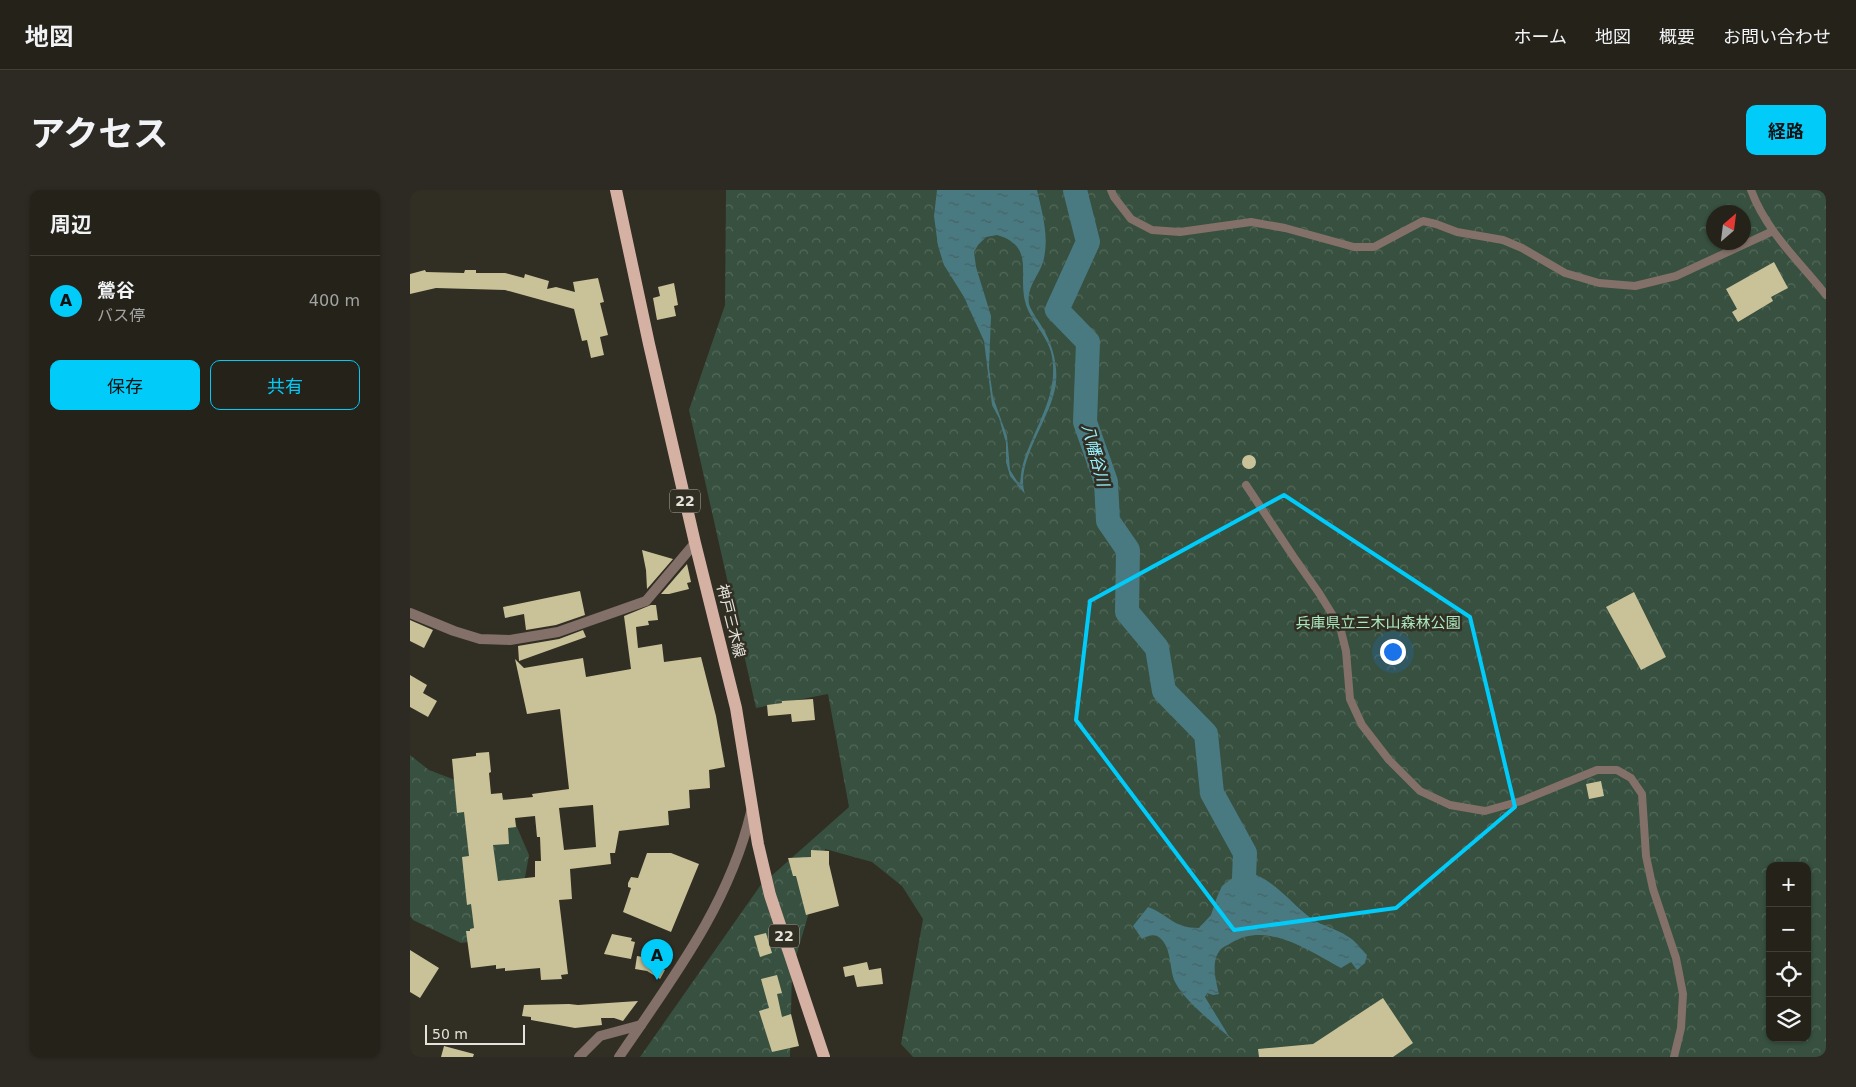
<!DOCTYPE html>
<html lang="ja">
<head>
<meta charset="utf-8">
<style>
	:root { --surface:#25221a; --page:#2d2a23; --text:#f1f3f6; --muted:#a3a4a2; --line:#423f39; --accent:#00cbf9 }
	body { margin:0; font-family:"DejaVu Sans","Noto Sans JP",sans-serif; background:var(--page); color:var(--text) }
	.controls { position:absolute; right:15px; bottom:15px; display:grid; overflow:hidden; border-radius:10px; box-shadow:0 1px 4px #0004 }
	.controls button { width:45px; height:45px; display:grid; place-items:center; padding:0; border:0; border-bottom:1px solid var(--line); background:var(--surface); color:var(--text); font:25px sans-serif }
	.compass { position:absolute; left:1296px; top:15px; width:45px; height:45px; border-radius:50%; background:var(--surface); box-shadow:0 1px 4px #0004; rotate:28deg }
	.scale { position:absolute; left:15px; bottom:12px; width:100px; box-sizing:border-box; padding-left:5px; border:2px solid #e4e2db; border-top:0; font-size:14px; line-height:18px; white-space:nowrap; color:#e4e2db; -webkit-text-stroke:4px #312e23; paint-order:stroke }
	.you { position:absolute; left:982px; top:461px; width:18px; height:18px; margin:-12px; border:4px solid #fff; border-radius:50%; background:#1a73e8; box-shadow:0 0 0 8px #1a73e833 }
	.badge { display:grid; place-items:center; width:32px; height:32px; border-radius:50%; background:var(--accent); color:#111; font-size:16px; font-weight:700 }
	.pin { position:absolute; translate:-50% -41px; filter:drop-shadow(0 1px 2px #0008) }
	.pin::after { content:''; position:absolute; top:26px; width:18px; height:15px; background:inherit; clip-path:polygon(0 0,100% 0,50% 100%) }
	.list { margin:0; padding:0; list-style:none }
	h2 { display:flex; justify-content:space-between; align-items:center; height:65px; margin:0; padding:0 20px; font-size:21px }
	h2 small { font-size:16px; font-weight:400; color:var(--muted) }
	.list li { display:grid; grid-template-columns:32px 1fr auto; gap:15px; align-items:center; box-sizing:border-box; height:90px; padding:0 20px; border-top:1px solid var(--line) }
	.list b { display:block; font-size:19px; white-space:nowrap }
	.list p { margin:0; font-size:16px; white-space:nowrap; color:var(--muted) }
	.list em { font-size:16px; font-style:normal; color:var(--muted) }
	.actions { display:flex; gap:10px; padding:15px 20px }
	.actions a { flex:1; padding:11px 0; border:1px solid var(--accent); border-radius:10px; text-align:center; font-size:18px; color:var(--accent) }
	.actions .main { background:var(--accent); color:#111 }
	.icon { flex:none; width:28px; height:28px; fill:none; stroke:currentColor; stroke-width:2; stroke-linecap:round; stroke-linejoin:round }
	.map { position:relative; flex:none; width:1416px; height:867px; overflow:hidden; border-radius:10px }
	header { display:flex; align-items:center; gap:30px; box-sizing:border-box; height:70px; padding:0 25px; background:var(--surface); border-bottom:1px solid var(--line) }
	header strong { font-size:24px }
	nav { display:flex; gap:28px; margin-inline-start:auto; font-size:18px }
	.intro { display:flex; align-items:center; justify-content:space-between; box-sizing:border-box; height:120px; padding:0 30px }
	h1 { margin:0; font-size:35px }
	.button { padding:12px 22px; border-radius:10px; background:var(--accent); color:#111; font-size:18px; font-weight:700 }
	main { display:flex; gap:30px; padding:0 30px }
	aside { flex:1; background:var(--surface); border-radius:10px; box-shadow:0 1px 4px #0004 }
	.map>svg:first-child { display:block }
	.forest { fill:url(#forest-crowns); fill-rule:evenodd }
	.water { fill:url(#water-ripples); fill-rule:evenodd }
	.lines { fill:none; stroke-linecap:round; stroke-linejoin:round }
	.river { stroke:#497a82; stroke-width:24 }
	.building { fill:#c9c198; fill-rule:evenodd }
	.service { stroke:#827069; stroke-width:8 }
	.minor { stroke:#827069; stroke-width:10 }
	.tertiary { stroke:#827069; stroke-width:10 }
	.primary { stroke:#d5b1a3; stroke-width:12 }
	.marked { fill:none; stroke:#00cbf9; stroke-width:4; stroke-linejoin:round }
	.labels { text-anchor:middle; stroke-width:5; stroke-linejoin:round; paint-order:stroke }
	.shield { fill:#312e23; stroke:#aeaca4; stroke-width:1 }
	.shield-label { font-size:14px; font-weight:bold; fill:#e4e2db }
	.street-label { font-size:15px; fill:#e4e2db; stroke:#312e23 }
	.park-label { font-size:15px; fill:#ace9be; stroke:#312e23 }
	.water-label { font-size:16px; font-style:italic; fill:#98eefc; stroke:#312e23 }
</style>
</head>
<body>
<header>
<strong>地図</strong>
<nav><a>ホーム</a><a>地図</a><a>概要</a><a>お問い合わせ</a></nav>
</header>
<div class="intro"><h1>アクセス</h1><a class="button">経路</a></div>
<main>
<aside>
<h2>周辺<small></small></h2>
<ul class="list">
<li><span class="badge">A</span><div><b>鶯谷</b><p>バス停</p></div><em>400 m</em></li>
</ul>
<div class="actions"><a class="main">保存</a><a>共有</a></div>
</aside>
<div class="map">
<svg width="1416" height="867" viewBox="0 0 1416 867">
	<defs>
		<pattern id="forest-crowns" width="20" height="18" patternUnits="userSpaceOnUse" patternTransform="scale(1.25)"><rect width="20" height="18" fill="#37503f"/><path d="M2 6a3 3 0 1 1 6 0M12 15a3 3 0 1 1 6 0" fill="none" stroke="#54695a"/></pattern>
		<pattern id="water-ripples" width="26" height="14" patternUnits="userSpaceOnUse" patternTransform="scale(1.25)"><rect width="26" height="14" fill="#497a82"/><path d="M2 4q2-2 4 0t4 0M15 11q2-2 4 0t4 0" fill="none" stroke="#476265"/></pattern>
	</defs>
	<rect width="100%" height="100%" fill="#312e23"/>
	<path class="forest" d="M316,0H1416V867H503L491,854L513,729L492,696L462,672L415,659L411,682L382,780L380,867H230L350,696L439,617L418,504L346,518L279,220L315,115ZM1304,22H1334V52H1304ZM1360,676H1397V848H1360Z
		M0,565L19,580L95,609L119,665L111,710L92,747L51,753L3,730L0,726Z"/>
	<path class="water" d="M527,0H627C632,22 639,45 634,68C631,84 616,96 619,114C621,121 628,130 632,137C644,156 650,182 644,203C637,233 605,274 615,304L600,286L596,272V253L589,228L582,215L574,151L554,107L534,75L528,56L524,26ZM587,45C625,56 608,83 615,111C618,127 636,144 641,162C651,203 624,237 613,274C611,280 611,287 610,293L607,291L600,280L597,246L583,207L579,178L581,126L566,77L564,62L568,55L576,47Z
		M830,682C857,680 881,714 902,729C913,736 927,739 937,746C945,750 951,759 957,765L955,773L947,780L941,772L931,778C898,760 857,731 821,753C818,755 813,757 811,759C800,771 806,791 809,804L803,805L797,803L795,807L820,848C804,833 775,812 765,792C759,779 762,758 750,748C744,743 738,746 732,749L723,736L738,717C760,725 762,738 789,738L801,725L807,707L812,696Z"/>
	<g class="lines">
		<path class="river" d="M665,0L678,52L647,120L678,152L675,232L696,292L698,331L718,360L717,422L747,458L754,501L796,544L802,603L835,663L834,688"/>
	</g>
	<path class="building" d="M1364,72L1378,98L1361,107L1363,111L1328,132L1322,122L1327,119L1316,99Z
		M15,80L16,82L54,83L55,80H66V83H95L114,88L115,84L139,91L137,99L146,97L165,102L163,92L188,88L194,112L190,113L198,145L190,147L194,165L181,168L177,150L172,151L164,119L95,100L26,98L0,104V84Z
		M264,93L268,115L264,116L266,126L247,130L243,108L250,106L248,97Z
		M832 272a7 7 0 1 1 14 0a7 7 0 1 1-14 0Z
		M232,360L263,369L237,399L236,380Z
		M277,374L281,392L277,393L279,399L259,404H251Z
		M170,401L175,425L146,435L116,440L114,424L95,428L93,417Z
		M1224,402L1256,467L1231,480L1196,417Z
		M241,415H246L248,430L238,431L239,435L226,437L228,458L252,454L254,472L291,467L306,526L315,577L299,580L300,598L279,600L280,618L258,621L259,635L209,641L205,663H200L201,674L160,679L162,709L149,710L158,784L151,785L152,789L131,790L130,778L95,781V778L86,779V775L61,778L56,741H60V739L64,738L61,714L57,715L52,667L59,666L54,622L47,623L42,569L66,566V563L79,562L81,582L79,583L81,604L92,603L93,610L123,607L122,604L159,599L150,519L117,524L105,469L114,478L173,468L176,487L221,479L214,426ZM183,615L186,657L154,660L149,618ZM125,626L127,647H130L131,671H125V687L88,691L83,655L99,654L98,638L106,637L105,628Z
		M0,430L23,440L14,458L0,451Z
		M173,440L176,447L109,471L108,456L149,449Z
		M0,485L17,495L13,503L27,511L18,527L0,517Z
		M403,509L405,530L382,532L381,524L358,526L357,515L372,513V511Z
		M1191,591L1194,606L1179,609L1176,594Z
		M401,660L419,661V674L429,716L396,725L386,686H383L378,668L401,667Z
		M237,663H261L289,674L261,742L213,722L221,698L218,697V693L221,687L228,688Z
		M356,743L362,763L350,767L344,746Z
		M202,744L222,748L221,751L225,752L221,769L194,764Z
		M0,760L29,778L10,808L0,802Z
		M227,766L251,770L250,777L255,780L250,789L237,781L225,779Z
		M457,772L459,780L471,778L473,794L447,797L444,785L435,787L433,777Z
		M367,785L372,803L367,804L372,827L381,824L389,856L362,862L349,821L359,818L351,789Z
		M973,808L1003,853L983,867H849L848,859L903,854Z
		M228,811L213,831L204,828H191L192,835L165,838L121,830V827L112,826L114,815L159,814L168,815Z
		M34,856L64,864L63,867H31Z"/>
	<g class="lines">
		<path class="service" d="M701,0L704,7L721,29L742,40L770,42L841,32L875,38L944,57H964L1013,31L1026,34L1047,42L1093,50L1112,58L1155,83L1189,93L1225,96L1266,86L1363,41
			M1341,0C1356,41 1389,71 1416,105
			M836,295L883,366L909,403L930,437L936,461L940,509L952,535L979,570L1010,601L1040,615L1075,621L1111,611L1187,580H1207L1221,588L1232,604L1236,666L1243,699L1266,768L1273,804L1271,838L1264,867"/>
		<path class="minor" d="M0,423L44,441L70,449L100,450L148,442L236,411L285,353
			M169,867L190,846L231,835"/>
		<path class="tertiary" d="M209,867C262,789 319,715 341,622"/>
		<path class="primary" d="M206,0L239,154L285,353L326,518L348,654L360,705L414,867"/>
	</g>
	<path class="marked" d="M874,305L1060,427L1105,617L986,718L824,740L666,530L680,411Z"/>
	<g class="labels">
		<g class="shield">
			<rect x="260" y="299.5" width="30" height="23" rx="4"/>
			<rect x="359" y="734.5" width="30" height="23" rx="4"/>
		</g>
		<g class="shield-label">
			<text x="275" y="316">22</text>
			<text x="374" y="751">22</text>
		</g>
		<g class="street-label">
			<text transform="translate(321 431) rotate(76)" y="5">神戸三木線</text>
		</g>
		<g class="park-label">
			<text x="968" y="438">兵庫県立三木山森林公園</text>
		</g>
		<g class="water-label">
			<text transform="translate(686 265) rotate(75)" y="6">八幡谷川</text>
		</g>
	</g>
</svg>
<div class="controls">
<button>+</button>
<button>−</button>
<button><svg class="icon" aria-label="locate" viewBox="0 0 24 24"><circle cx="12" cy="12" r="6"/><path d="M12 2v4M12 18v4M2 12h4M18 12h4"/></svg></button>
<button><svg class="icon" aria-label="layers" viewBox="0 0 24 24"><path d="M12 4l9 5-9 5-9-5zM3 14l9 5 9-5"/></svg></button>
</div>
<svg class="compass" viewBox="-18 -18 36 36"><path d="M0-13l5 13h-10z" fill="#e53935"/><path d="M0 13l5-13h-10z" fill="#a3a4a2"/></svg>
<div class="scale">50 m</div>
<div class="you"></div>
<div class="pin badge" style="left:247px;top:790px">A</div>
</div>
</main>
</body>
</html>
